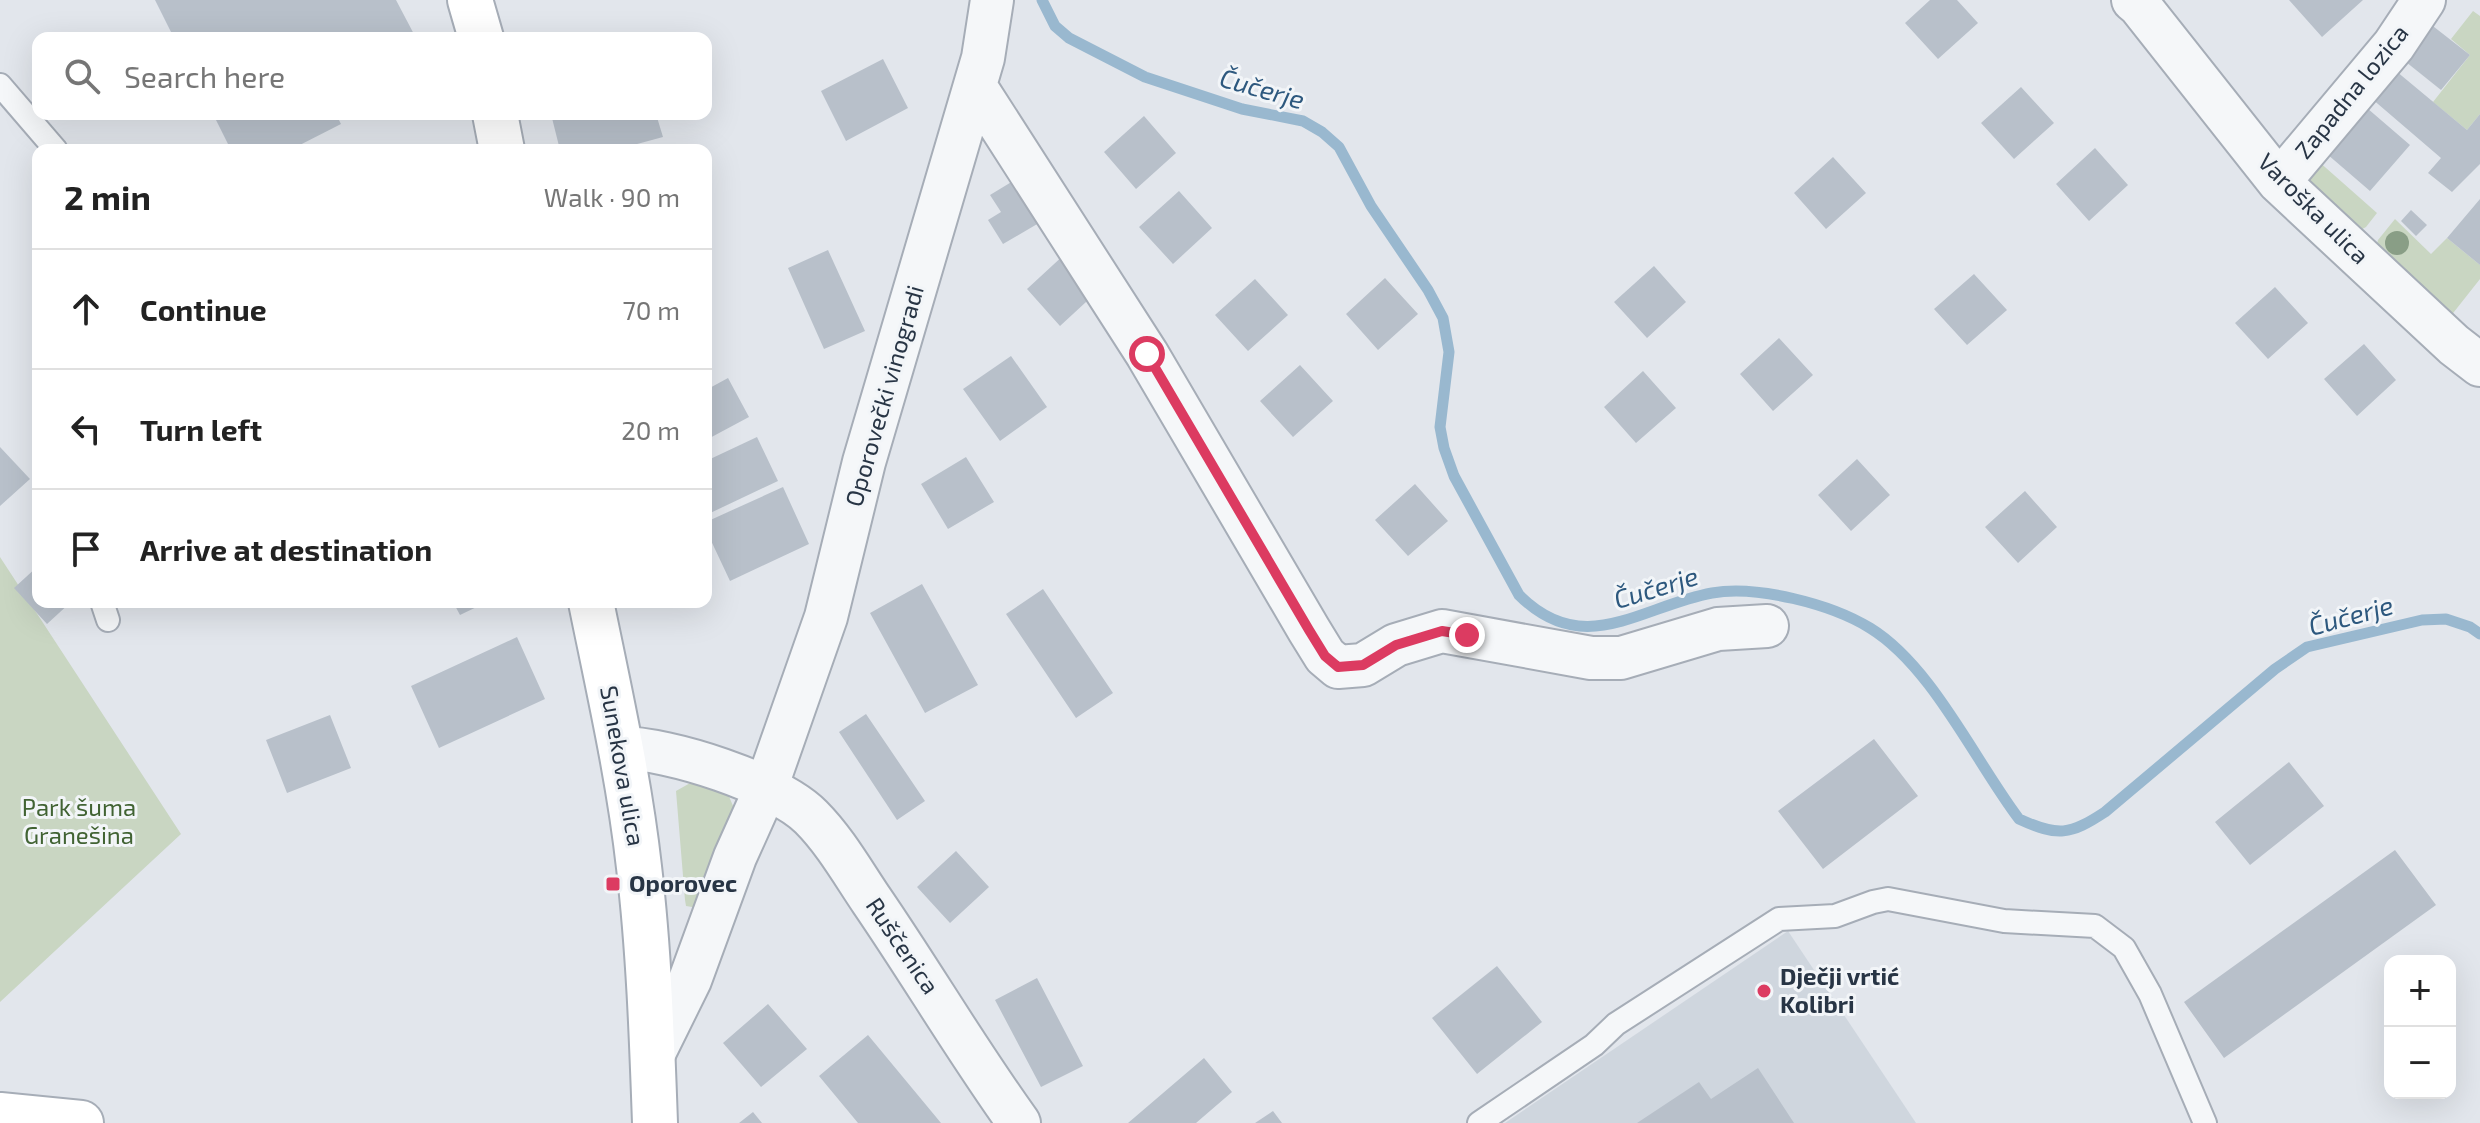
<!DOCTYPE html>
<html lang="en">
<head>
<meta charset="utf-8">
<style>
	:root { --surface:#fff; --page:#f6f6f6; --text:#222; --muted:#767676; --line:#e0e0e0 }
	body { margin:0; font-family:"Exo 2",sans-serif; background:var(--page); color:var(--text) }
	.controls { position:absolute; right:24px; bottom:24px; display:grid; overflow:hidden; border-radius:16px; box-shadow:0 8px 32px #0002 }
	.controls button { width:72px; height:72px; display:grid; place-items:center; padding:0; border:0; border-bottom:2px solid var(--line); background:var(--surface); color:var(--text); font:40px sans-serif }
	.stop { position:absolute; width:24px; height:24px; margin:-18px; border:6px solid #dc3b61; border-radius:50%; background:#fff }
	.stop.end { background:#dc3b61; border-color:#fff; box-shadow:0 2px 8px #0008 }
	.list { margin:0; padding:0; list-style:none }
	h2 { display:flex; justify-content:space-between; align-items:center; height:104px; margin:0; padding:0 32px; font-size:34px }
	h2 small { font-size:26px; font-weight:400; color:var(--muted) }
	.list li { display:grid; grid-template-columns:52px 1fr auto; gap:24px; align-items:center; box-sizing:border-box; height:120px; padding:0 32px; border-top:2px solid var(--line) }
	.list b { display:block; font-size:30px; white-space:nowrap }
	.list em { font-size:26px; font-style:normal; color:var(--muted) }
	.icon { flex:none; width:44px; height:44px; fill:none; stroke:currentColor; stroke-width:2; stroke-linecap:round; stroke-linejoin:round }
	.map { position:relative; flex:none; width:2480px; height:1123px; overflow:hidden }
	.search { position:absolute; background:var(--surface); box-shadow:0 8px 32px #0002; left:32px; top:32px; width:680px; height:88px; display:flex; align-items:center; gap:20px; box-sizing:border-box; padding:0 28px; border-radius:16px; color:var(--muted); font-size:30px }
	.panel { position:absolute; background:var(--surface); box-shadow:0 8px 32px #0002; left:32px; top:144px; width:680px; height:464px; border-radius:16px }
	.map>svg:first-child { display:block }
	.built { fill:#cfd6de }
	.green { fill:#c9d6c2 }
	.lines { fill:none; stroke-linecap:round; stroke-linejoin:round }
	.stream { stroke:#99b8cf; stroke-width:11 }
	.building { fill:#b8c0ca }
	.lane-casing { stroke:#a6adb7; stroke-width:26 }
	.street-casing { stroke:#a6adb7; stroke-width:46 }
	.secondary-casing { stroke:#a6adb7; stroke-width:48 }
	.lane { stroke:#f5f7f9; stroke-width:22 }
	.street { stroke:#f5f7f9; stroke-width:42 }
	.secondary { stroke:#fff; stroke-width:44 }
	.tree { fill:#899e86 }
	.route { stroke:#dc3b61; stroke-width:10 }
	.poi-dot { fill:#dc3b61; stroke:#f2f5f8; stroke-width:3 }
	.labels { text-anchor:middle; stroke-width:6; stroke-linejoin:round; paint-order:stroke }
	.street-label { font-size:24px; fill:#283545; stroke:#f2f5f8 }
	.park-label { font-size:24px; fill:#416333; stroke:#f2f5f8 }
	.poi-label { font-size:24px; font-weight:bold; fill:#283545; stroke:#f2f5f8; text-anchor:start }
	.water-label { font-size:26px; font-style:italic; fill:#2d587e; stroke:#f2f5f8 }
</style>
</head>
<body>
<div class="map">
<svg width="2480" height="1123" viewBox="0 0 2480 1123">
	<rect width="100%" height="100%" fill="#e2e6ec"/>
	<path class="built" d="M1788,931L1916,1123H1505Z"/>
	<path class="green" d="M2473,11L2480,16V114L2467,130L2433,102L2470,55L2451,39Z
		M2317,160L2377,213L2366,227L2355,233L2305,178Z
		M2395,219L2431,254L2447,238L2480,265V279L2450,317L2376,247L2378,240Z
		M0,557L181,834L0,1002Z
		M692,782L728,794L736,813L698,908L686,906L685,900L676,791Z"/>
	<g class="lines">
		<path class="stream" d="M1042,0L1055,26L1069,38L1145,77L1242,109L1303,121L1322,132L1339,147L1371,206L1428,290L1443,318L1449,352L1440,427L1444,448L1454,476L1519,595C1584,660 1641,606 1712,593C1757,585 1831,604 1870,628C1932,666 1975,761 2019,819C2058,837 2070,835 2105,812L2275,669L2307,647L2422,620L2446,619L2470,627L2480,634"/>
	</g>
	<path class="building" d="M155,0H396L416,38H174Z
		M1930,0H1957L1978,23L1938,59L1905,23Z
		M2289,0H2363L2322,37Z
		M2429,23L2470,55L2441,90L2401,58Z
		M883,59L908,108L846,141L821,91Z
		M2396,71L2467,130L2480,114V164L2452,192L2428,173L2441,158L2371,98Z
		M2021,87L2054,123L2014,159L1981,123Z
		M2360,102L2410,145L2370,191L2320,148Z
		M213,114H336L341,124L290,150H231Z
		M551,114H656L663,137L615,150H560Z
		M1144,116L1176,153L1136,189L1104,152Z
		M2095,148L2128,185L2089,221L2056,184Z
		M1833,157L1866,193L1826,229L1794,193Z
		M1018,178L1044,220L1003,244L988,220L1001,212L990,195Z
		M1179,191L1212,228L1173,264L1139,227Z
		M2480,199V265L2447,238Z
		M2411,210L2427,225L2416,236L2401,221Z
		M828,250L865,331L824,349L788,268Z
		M1066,253L1099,290L1060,326L1027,289Z
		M1654,266L1686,302L1647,338L1614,302Z
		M1974,274L2007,310L1967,345L1934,309Z
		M1385,278L1418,314L1378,350L1346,314Z
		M1255,279L1288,315L1248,351L1215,315Z
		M2275,287L2308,323L2268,359L2235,323Z
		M1779,338L1813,375L1773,411L1740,374Z
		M2364,344L2396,380L2357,416L2324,379Z
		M1011,356L1047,407L1000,441L963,389Z
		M1300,365L1333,401L1293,437L1260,401Z
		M1643,371L1676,408L1636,443L1604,407Z
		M728,378L749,417L706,440V390Z
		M757,437L778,481L706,515V461Z
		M0,447L30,479L0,506Z
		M966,457L994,502L948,529L921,484Z
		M1857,459L1890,495L1851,531L1818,495Z
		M1415,484L1448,521L1408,556L1375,520Z
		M783,487L809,544L730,581L706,530V522Z
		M2025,491L2057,527L2018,563L1985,527Z
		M38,566V602H71L47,624L14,588Z
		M922,584L978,685L925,713L870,613Z
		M1043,589L1113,693L1076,718L1006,614Z
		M453,602H487L460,615Z
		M517,637L545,699L439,748L411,686Z
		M866,714L925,801L897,820L839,732Z
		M330,715L351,768L287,793L266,740Z
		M1874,739L1918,796L1823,869L1778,811Z
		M2289,762L2324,806L2250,865L2215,822Z
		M2395,850L2436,905L2224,1058L2184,1002Z
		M956,851L989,887L950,923L917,887Z
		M1497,966L1542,1022L1477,1074L1432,1018Z
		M1037,978L1083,1066L1041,1087L995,1000Z
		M768,1004L807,1049L761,1087L723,1043Z
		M868,1035L941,1123H858L819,1076Z
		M1204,1058L1232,1092L1196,1123H1128Z
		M1758,1068L1794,1123H1637L1699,1082L1711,1099Z
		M1273,1111L1282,1123H1255Z
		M753,1112L762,1123H739Z"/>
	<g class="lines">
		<g class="lane-casing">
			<path id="lane" d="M0,85L56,150
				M102,602L108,620
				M1479,1123L1594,1045L1616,1024L1779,919L1835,916L1873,902L1888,899L2004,921L2095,926L2124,948L2150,994L2205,1123"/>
		</g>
		<g class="street-casing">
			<path id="street" d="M2133,0L2139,5L2279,182L2454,345L2480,365
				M975,86L1147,354L1309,630L1325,656L1338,667L1363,665L1396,645L1442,631L1591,658H1621L1718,629L1767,626
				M2279,182L2394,45L2424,0
				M620,748C669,748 777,783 811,817C835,841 853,873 872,901C922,974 967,1051 1019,1123
				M653,1055L690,980L735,857L766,788L826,617L864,462L983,58L992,0"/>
		</g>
		<g class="secondary-casing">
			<path id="secondary" d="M470,0L481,38
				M495,114L502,150
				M591,602C609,690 629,778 639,867C649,951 652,1038 655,1123
				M0,1115L81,1123"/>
		</g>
		<use href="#lane" class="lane"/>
		<use href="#street" class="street"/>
		<use href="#secondary" class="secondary"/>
	</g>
	<circle class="tree" cx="2397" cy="243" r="12"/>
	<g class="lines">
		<path class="route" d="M1147,354L1309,630L1325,656L1338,667L1363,665L1396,645L1442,631L1467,635"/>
	</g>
	<g class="poi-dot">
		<rect x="605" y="876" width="16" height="16" rx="4"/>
		<circle cx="1764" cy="991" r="8"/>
	</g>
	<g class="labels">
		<g class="street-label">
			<text transform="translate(2352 92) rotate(-51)" y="8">Zapadna lozica</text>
			<text transform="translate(2313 209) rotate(45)" y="8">Varoška ulica</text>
			<text transform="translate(885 396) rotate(-74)" y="8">Oporovečki vinogradi</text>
			<text transform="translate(622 766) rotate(80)" y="8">Sunekova ulica</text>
			<text transform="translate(902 946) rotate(56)" y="8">Ruščenica</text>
		</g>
		<g class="park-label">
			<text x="79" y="816">Park šuma<tspan x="79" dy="28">Granešina</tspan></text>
		</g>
		<g class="poi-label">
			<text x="629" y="892">Oporovec</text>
			<text x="1780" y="985">Dječji vrtić<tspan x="1780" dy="28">Kolibri</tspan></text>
		</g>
		<g class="water-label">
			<text transform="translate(1262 89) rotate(16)" y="9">Čučerje</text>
			<text transform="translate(1656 588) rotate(-17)" y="9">Čučerje</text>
			<text transform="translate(2351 616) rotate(-15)" y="9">Čučerje</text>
		</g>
	</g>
</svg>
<div class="controls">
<button>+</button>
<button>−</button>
</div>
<div class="stop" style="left:1147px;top:354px"></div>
<div class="stop end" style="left:1467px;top:635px"></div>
<div class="search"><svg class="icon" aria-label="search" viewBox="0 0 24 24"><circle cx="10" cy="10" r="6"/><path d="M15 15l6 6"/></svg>Search here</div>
<section class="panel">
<h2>2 min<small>Walk · 90 m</small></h2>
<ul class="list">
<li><svg class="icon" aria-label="ahead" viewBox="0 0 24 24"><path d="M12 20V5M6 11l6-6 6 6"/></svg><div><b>Continue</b></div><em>70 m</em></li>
<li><svg class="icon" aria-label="left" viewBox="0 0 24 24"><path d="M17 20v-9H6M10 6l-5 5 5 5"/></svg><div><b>Turn left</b></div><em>20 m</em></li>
<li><svg class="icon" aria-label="arrive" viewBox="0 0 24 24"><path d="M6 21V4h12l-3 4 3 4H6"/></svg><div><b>Arrive at destination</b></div></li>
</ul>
</section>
</div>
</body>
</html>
